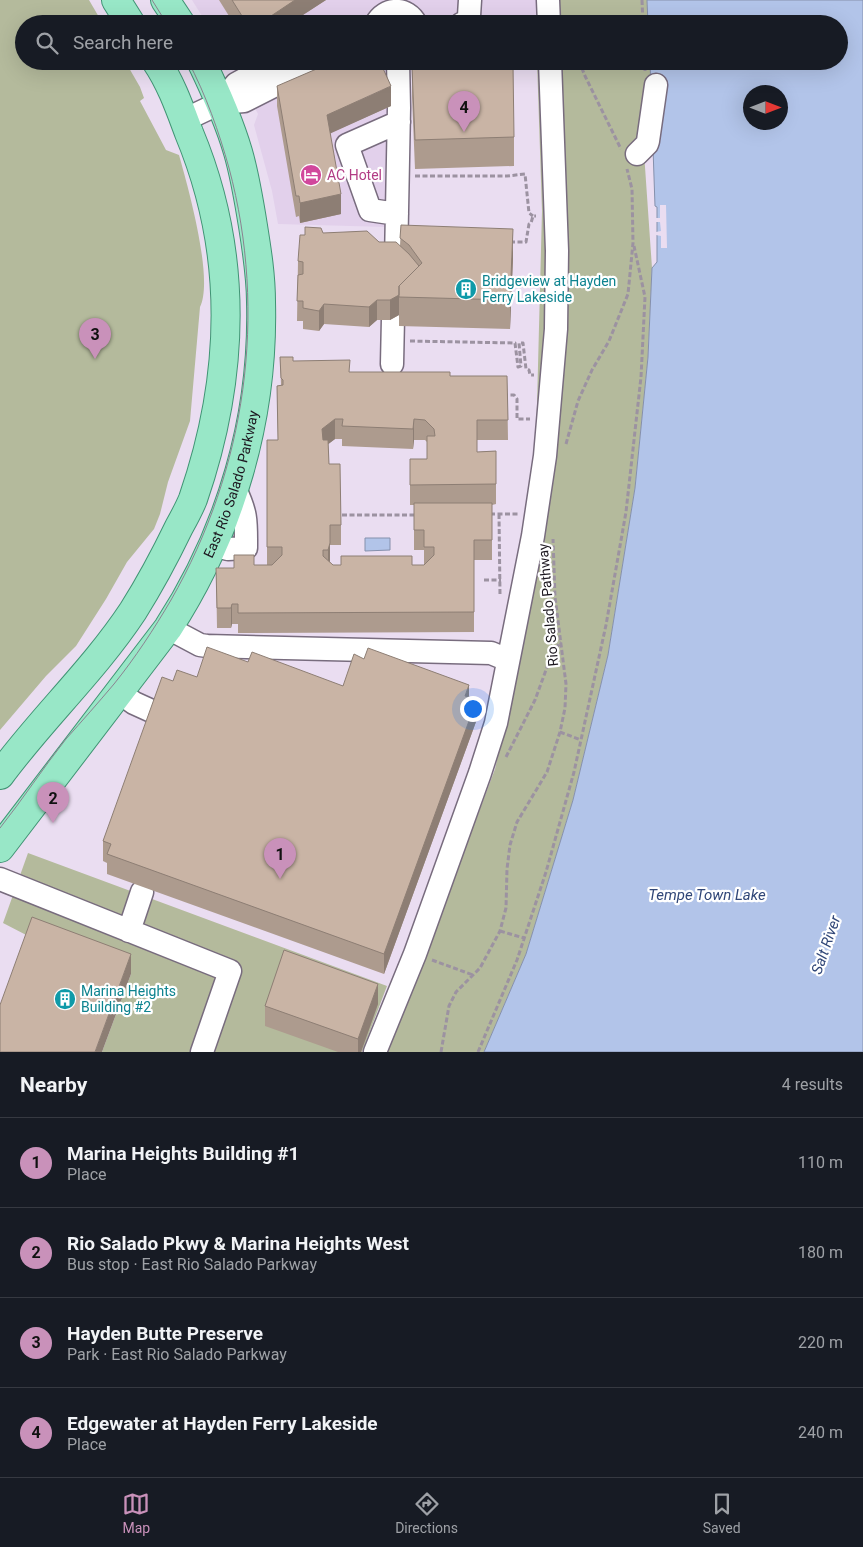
<!DOCTYPE html>
<html lang="en">
<head>
<meta charset="utf-8">
<style>
	:root { --surface:#171b24; --page:#242831; --text:#f1f3f6; --muted:#9ea1a6; --line:#363941; --accent:#c991ba }
	body { margin:0; font-family:Roboto,sans-serif; background:var(--page); color:var(--text) }
	.compass { position:absolute; left:743px; top:85px; width:45px; height:45px; border-radius:50%; background:var(--surface); box-shadow:0 5px 20px #0002; rotate:90deg }
	.you { position:absolute; left:472px; top:708px; width:18px; height:18px; margin:-12px; border:4px solid #fff; border-radius:50%; background:#1a73e8; box-shadow:0 0 0 8px #1a73e833 }
	.badge { display:grid; place-items:center; width:32px; height:32px; border-radius:50%; background:var(--accent); color:#111; font-size:16px; font-weight:700 }
	.pin { position:absolute; translate:-50% -41px; filter:drop-shadow(0 1px 2px #0008) }
	.pin::after { content:''; position:absolute; top:26px; width:18px; height:15px; background:inherit; clip-path:polygon(0 0,100% 0,50% 100%) }
	.list { margin:0; padding:0; list-style:none }
	h2 { display:flex; justify-content:space-between; align-items:center; height:65px; margin:0; padding:0 20px; font-size:21px }
	h2 small { font-size:16px; font-weight:400; color:var(--muted) }
	.list li { display:grid; grid-template-columns:32px 1fr auto; gap:15px; align-items:center; box-sizing:border-box; height:90px; padding:0 20px; border-top:1px solid var(--line) }
	.list b { display:block; font-size:19px; white-space:nowrap }
	.list p { margin:0; font-size:16px; white-space:nowrap; color:var(--muted) }
	.list em { font-size:16px; font-style:normal; color:var(--muted) }
	.icon { flex:none; width:28px; height:28px; fill:none; stroke:currentColor; stroke-width:2; stroke-linecap:round; stroke-linejoin:round }
	.map { position:relative; flex:none; width:863px; height:1052px; overflow:hidden }
	.search { position:absolute; background:var(--surface); box-shadow:0 5px 20px #0002; left:15px; right:15px; top:15px; height:55px; display:flex; align-items:center; gap:12px; box-sizing:border-box; padding:0 18px; border-radius:28px; color:var(--muted); font-size:19px }
	.sheet { height:425px; background:var(--surface) }
	nav { display:flex; justify-content:space-around; align-items:center; box-sizing:border-box; height:70px; border-top:1px solid var(--line); background:var(--surface); font-size:14px; color:var(--muted) }
	nav a { display:grid; justify-items:center; gap:2px }
	nav .on { color:var(--accent) }
	.map>svg:first-child { display:block }
	.built { fill:#e2d0eb }
	.green { fill:#b4ba9c }
	.water { fill:#b2c4e9; stroke:#8590ac; fill-rule:evenodd }
	.pier { fill:#eaddf1 }
	.lines { fill:none; stroke-linecap:round; stroke-linejoin:round }
	.minor-casing { stroke:#786c7e; stroke-width:25 }
	.major-casing { stroke:#409474; stroke-width:30 }
	.path { stroke:#9c92a1; stroke-width:3; stroke-dasharray:5 2.5; stroke-linecap:butt }
	.minor { stroke:#fff; stroke-width:22 }
	.major { stroke:#98e7c7; stroke-width:28 }
	.tram { stroke:#8b8290; stroke-width:1 }
	.wall { fill:#ad9b8e; fill-rule:evenodd }
	.shaded-wall { fill:#8d7e74 }
	.building { fill:#c9b4a5; stroke:#8d7e74 }
	.labels { text-anchor:middle; stroke-width:4.5; stroke-linejoin:round; paint-order:stroke }
	.hotel-label { font-size:14px; fill:#b23c85; stroke:#fff; text-anchor:start }
	.culture-label { font-size:14px; fill:#0d838f; stroke:#fff; text-anchor:start }
	.street-label { font-size:14px; fill:#1c171f; stroke:#fff }
	.water-label { font-size:15px; font-style:italic; fill:#314778; stroke:#fff }
</style>
</head>
<body>
<div class="map">
<svg width="863" height="1052" viewBox="0 0 863 1052">
	<rect width="100%" height="100%" fill="#eaddf1"/>
	<path class="built" d="M192,0H539L540,9L529,23L526,24H207Z
		M231,61H394L387,227L278,224L272,191L254,125L258,114Z"/>
	<path class="green" d="M0,0H89L103,24H24V61H125L140,87L144,98L140,101L166,150L179,155C188,187 214,279 200,307L190,421L168,482L160,514L154,529L127,562L106,599L76,646L46,676L0,730Z
		M539,0H647L648,24H539Z
		M537,61H650L651,84L643,138L652,268L648,357L635,488L608,655L573,800L526,954L484,1052H384L428,947L495,769L520,656L536,443L542,211Z
		M28,853L387,986L362,1052H102L131,974L32,938L3,923Z"/>
	<path class="water" d="M647,0H863V1052H484L526,954L573,800L608,655L635,488L648,357L652,268L657,262V207L655,206L650,61H839V24H648ZM750,92H780V122H750Z
		M365,538H390V550L365,551Z"/>
	<path class="pier" d="M660,205H666L667,248H661V236L656,235V232L661,231L660,222H656V218H660Z"/>
	<g class="lines">
		<g class="minor-casing">
			<path id="minor" d="M548,0L549,24
				M376,24C385,7 407,6 416,24
				M461,24L466,22L469,16L470,0
				M220,103L236,84L278,61
				M184,120L220,103L244,101L323,61
				M637,154L647,144L648,141L656,85
				M397,214L370,210L347,145L399,122
				M396,262L399,108L398,61
				M392,364L393,318
				M213,545L228,549L246,548C246,521 247,514 235,489
				M168,628L200,645L207,646L491,653L508,660
				M120,693L134,703L156,713
				M0,879L230,971L202,1052
				M129,931L142,892
				M375,1052L415,954L480,773L496,723L533,536L545,456L556,329L557,251L550,61"/>
		</g>
		<g class="major-casing">
			<g id="major">
				<path d="M116,0L131,24"/>
				<path d="M165,0L181,24"/>
				<path d="M0,775C42,718 94,670 133,611C150,584 165,556 179,527C184,518 189,509 193,499C235,377 239,253 189,133C180,109 171,83 156,61"/>
				<path id="s1" d="M0,848L168,628C231,531 264,417 261,302C261,276 257,251 253,226C249,201 245,176 238,152C229,121 215,90 201,61"/>
			</g>
		</g>
		<path class="path" d="M642,0L643,24
			M579,61L585,76L621,149
			M645,61V71
			M416,65L424,61
			M415,176H507L525,174L529,213L533,216
			M510,242H526L529,224L531,223L533,216H536
			M410,341L515,343L518,367L521,366L519,343H523L526,369L529,370L530,375H534
			M503,395H514L517,399V419H530
			M566,444L578,401L592,370L609,341L628,294L633,243L632,189L627,169
			M490,514H518
			M499,514L500,595
			M342,515H418
			M484,580H501
			M560,732L581,740
			M506,757L535,700L553,651L561,642
			M500,931L524,938
			M432,960L473,975
			M441,1052L449,1006L456,992L480,968L500,931L506,908L507,869L510,845L517,822L547,772L560,732L565,708L566,684L555,597L553,539
			M478,1052L517,960L546,872L574,772L606,625L626,512L641,377L645,297L634,246"/>
		<use href="#minor" class="minor"/>
		<use href="#major" class="major"/>
		<path class="tram" d="M152,0L167,24
			M0,828C23,799 43,768 66,739C82,721 98,703 114,684C135,658 154,629 171,600C246,469 268,314 229,168C219,132 206,95 188,61"/>
	</g>
	<path class="wall" d="M219,0H326L289,24H234Z
		M412,68L514,137V166L415,169L412,97Z
		M277,86L391,106L330,133L341,214L300,223L299,216L296,217L277,106Z
		M401,225L513,258L510,329L399,326V315L390,320H377L369,327L324,324L319,331L303,329V321H297L298,261L323,233L400,246Z
		M280,357L293,361L350,372L450,376H507L508,440H477V452L496,451V504L492,505V560H474V632L238,633V624H232L231,628H217L216,568H234L254,565H267V440H278L277,386L281,385ZM335,439H342V446L413,449L414,440H425L427,442V459H410V505H414V550H424V565H333L330,562V545H341V525L329,464L328,444Z
		M364,659L469,697L477,719L384,974L107,874V863L103,861V841L173,681L197,677L248,662L343,686Z
		M378,1004L361,1052H338L265,1026V1006Z"/>
	<path class="shaded-wall" d="M295,0H326L289,24H259Z
		M391,86V106L327,135V115Z
		M341,194V214L300,223V203Z
		M513,229V258L510,329V300Z
		M399,295V315L390,320V300Z
		M377,300V320L369,327V307Z
		M324,304V324L319,331V311Z
		M335,419V439L322,449V429Z
		M414,419V440L413,449V429Z
		M330,543V563L328,570V550Z
		M232,604V624L231,628V608Z
		M469,685V705L465,696Z
		M477,699V719L384,974V954Z
		M131,954V974L102,1052H95Z
		M378,984V1004L361,1052H358V1039Z"/>
	<path class="building" d="M232,0H295L259,24H247Z
		M335,61H369L372,67L381,64L391,86L327,115L341,194L300,203L299,196H296L277,86Z
		M513,65L514,137L415,140L412,68Z
		M401,225L513,229L510,300L399,297V286L422,263L409,245L400,238Z
		M305,227L321,228L323,233L367,231L379,242H396L409,254L419,266L399,286V295L390,300H377L369,307L324,304L319,311L303,308V301H297L298,275L303,274V262L298,261L300,235H305Z
		M280,357H293V361L350,360L349,372H450V376H507L508,420H477V452L496,451V484L410,485V459H427V436H435L434,429L425,420L414,419L413,429L342,426L343,419H335L322,429L323,440H328L329,464H340L341,525H330V543L328,550H323V556L333,565H341V556H412V565H424L434,555V547H424V530H414V503H492V540H474V612L238,613V604H232L231,608H217L216,568H234V555H254V565H272L282,555V547H267V440H278L277,386L283,385V380L281,378Z
		M207,647L248,662L252,652L343,686L354,654L364,659L368,648L469,685L465,696L477,699L384,954L107,854L111,844L103,841L162,677L173,681L177,670L197,677Z
		M32,917L131,954L95,1052H0V1005Z
		M284,950L378,984L358,1039L265,1006Z"/>
	<defs>
		<g id="hotel-disc" transform="scale(1.125)"><circle r="9.5" fill="#d1479c" stroke="#fff"/><path d="M-6-4.5h1.5V1H6V5H4.5V3h-9V5H-6ZM-4 0a1.8 1.8 0 1 1 3.6 0ZM.5 0V-2.5h3Q6-2.5 6 0Z" fill="#fff"/></g>
		<g id="building-disc" transform="scale(1.125)"><circle r="9.5" fill="#0f9aa8" stroke="#fff"/><path d="M-4-6H4V6H1V3H-1V6H-4ZM-2.5-4.3h1.7v1.8h-1.7ZM.8-4.3h1.7v1.8H.8ZM-2.5-1h1.7V.8h-1.7ZM.8-1h1.7V.8H.8Z" fill="#fff"/></g>
	</defs>
	<g fill-rule="evenodd">
		<use href="#hotel-disc" x="311" y="175"/>
		<use href="#building-disc" x="466" y="289"/>
		<use href="#building-disc" x="65" y="999"/>
	</g>
	<g class="labels">
		<g class="hotel-label">
			<text x="327" y="180">AC Hotel</text>
		</g>
		<g class="culture-label">
			<text x="482" y="286">Bridgeview at Hayden<tspan x="482" dy="16">Ferry Lakeside</tspan></text>
			<text x="81" y="996">Marina Heights<tspan x="81" dy="16">Building #2</tspan></text>
		</g>
		<g class="street-label">
			<text dy="5" stroke="none"><textPath href="#s1" startOffset="435">East Rio Salado Parkway</textPath></text>
			<text transform="translate(548 605) rotate(-95)" y="5">Rio Salado Pathway</text>
		</g>
		<g class="water-label">
			<text x="707" y="900">Tempe Town Lake</text>
			<text transform="translate(826 945) rotate(-71)" y="5">Salt River</text>
		</g>
	</g>
</svg>
<svg class="compass" viewBox="-18 -18 36 36"><path d="M0-13l5 13h-10z" fill="#e53935"/><path d="M0 13l5-13h-10z" fill="#9ea1a6"/></svg>
<div class="you"></div>
<div class="pin badge" style="left:280px;top:879px">1</div>
<div class="pin badge" style="left:53px;top:823px">2</div>
<div class="pin badge" style="left:95px;top:359px">3</div>
<div class="pin badge" style="left:464px;top:132px">4</div>
<div class="search"><svg class="icon" aria-label="search" viewBox="0 0 24 24"><circle cx="10" cy="10" r="6"/><path d="M15 15l6 6"/></svg>Search here</div>
</div>
<section class="sheet">
<h2>Nearby<small>4 results</small></h2>
<ul class="list">
<li><span class="badge">1</span><div><b>Marina Heights Building #1</b><p>Place</p></div><em>110 m</em></li>
<li><span class="badge">2</span><div><b>Rio Salado Pkwy &amp; Marina Heights West</b><p>Bus stop · East Rio Salado Parkway</p></div><em>180 m</em></li>
<li><span class="badge">3</span><div><b>Hayden Butte Preserve</b><p>Park · East Rio Salado Parkway</p></div><em>220 m</em></li>
<li><span class="badge">4</span><div><b>Edgewater at Hayden Ferry Lakeside</b><p>Place</p></div><em>240 m</em></li>
</ul>
</section>
<nav>
<a class="on"><svg class="icon" aria-label="map" viewBox="0 0 24 24"><path d="M3 6l6-2 6 2 6-2v14l-6 2-6-2-6 2zM9 4v14M15 6v14"/></svg>Map</a>
<a><svg class="icon" aria-label="directions" viewBox="0 0 24 24"><path d="M12 3l9 9-9 9-9-9zM9 14v-3h6M13 9l2 2-2 2"/></svg>Directions</a>
<a><svg class="icon" aria-label="saved" viewBox="0 0 24 24"><path d="M7 4h10v16l-5-4-5 4z"/></svg>Saved</a>
</nav>
</body>
</html>
